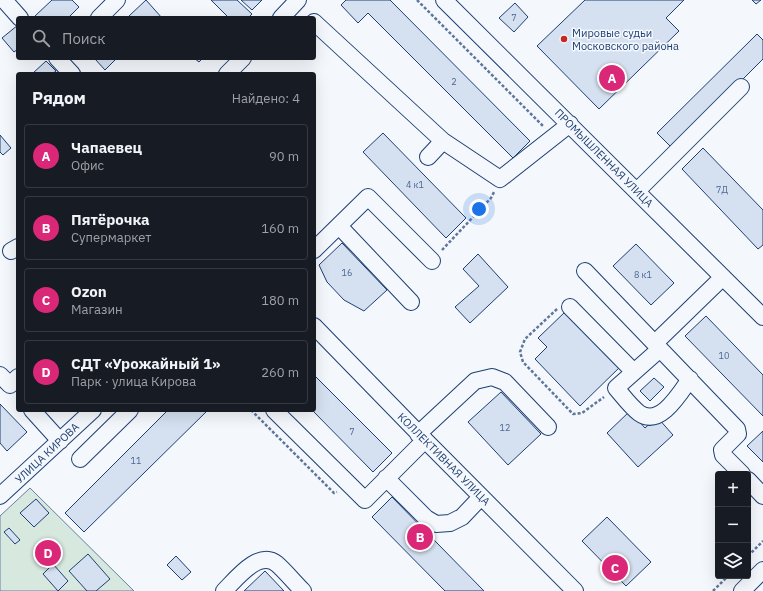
<!DOCTYPE html>
<html lang="ru">
<head>
<meta charset="utf-8">
<style>
	:root { --surface:#171b24; --page:#242831; --text:#f1f3f6; --muted:#9ea1a6; --line:#363941; --accent:#db2777 }
	body { margin:0; font-family:"IBM Plex Sans",sans-serif; background:var(--page); color:var(--text) }
	.controls { position:absolute; right:12px; bottom:12px; display:grid; overflow:hidden; border-radius:4px; box-shadow:0 4px 16px #0002 }
	.controls button { width:36px; height:36px; display:grid; place-items:center; padding:0; border:0; border-bottom:1px solid var(--line); background:var(--surface); color:var(--text); font:20px sans-serif }
	.you { position:absolute; left:479px; top:209px; width:14px; height:14px; margin:-10px; border:3px solid #fff; border-radius:50%; background:#1a73e8; box-shadow:0 0 0 6px #1a73e833 }
	.badge { display:grid; place-items:center; width:26px; height:26px; border-radius:50%; background:var(--accent); color:#fff; font-size:13px; font-weight:700 }
	.pin { position:absolute; translate:-50% -50%; border:2px solid #fff; box-shadow:0 1px 4px #0006 }
	.list { margin:0; padding:0; list-style:none }
	h2 { display:flex; justify-content:space-between; align-items:center; height:52px; margin:0; padding:0 16px; font-size:17px }
	h2 small { font-size:13px; font-weight:400; color:var(--muted) }
	.list li { display:grid; grid-template-columns:26px 1fr auto; gap:12px; align-items:center; box-sizing:border-box; height:64px; margin:0 8px 8px; padding:0 8px; border:1px solid var(--line); border-radius:4px }
	.list b { display:block; font-size:15px; white-space:nowrap }
	.list p { margin:0; font-size:13px; white-space:nowrap; color:var(--muted) }
	.list em { font-size:13px; font-style:normal; color:var(--muted) }
	.icon { flex:none; width:22px; height:22px; fill:none; stroke:currentColor; stroke-width:2; stroke-linecap:round; stroke-linejoin:round }
	.map { position:relative; flex:none; width:763px; height:591px; overflow:hidden }
	.search { position:absolute; background:var(--surface); box-shadow:0 4px 16px #0002; left:16px; top:16px; width:300px; height:44px; display:flex; align-items:center; gap:10px; box-sizing:border-box; padding:0 14px; border-radius:4px; color:var(--muted); font-size:15px }
	.panel { position:absolute; background:var(--surface); box-shadow:0 4px 16px #0002; left:16px; top:72px; width:300px; height:340px; border-radius:4px }
	.map>svg:first-child { display:block }
	.green { fill:#d7e8df; stroke:#687fa3 }
	.building { fill:#d5e0f0; stroke:#1d3f73 }
	.lines { fill:none; stroke-linecap:round; stroke-linejoin:round }
	.minor-casing { stroke:#1d3f73; stroke-width:18 }
	.path { stroke:#5e769c; stroke-width:2.5; stroke-dasharray:3 2; stroke-linecap:butt }
	.minor { stroke:#f4f7fb; stroke-width:16 }
	.poi-dot { fill:#c62828; stroke:#f4f7fb; stroke-width:1.5 }
	.labels { text-anchor:middle; stroke-width:3; stroke-linejoin:round; paint-order:stroke }
	.number-label { font-size:9px; fill:#4b6792 }
	.poi-label { font-size:11px; fill:#1d3f73; stroke:#f4f7fb; text-anchor:start }
	.street-label { font-size:11px; fill:#1d3f73; stroke:#f4f7fb }
</style>
</head>
<body>
<div class="map">
<svg width="763" height="591" viewBox="0 0 763 591">
	<rect width="100%" height="100%" fill="#f4f7fb"/>
	<path class="green" d="M30,488L134,591H0V516Z"/>
	<path class="building" d="M52,0H72L79,7L68,18H37L35,16Z
		M146,0L162,18H131L129,16Z
		M211,0H237L252,14L248,18H229Z
		M241,0H262L252,10Z
		M346,0H390L530,141L513,158L368,13L358,23L341,5Z
		M585,0H684L666,18L679,31L599,109L537,46Z
		M752,0H761L756,4Z
		M515,3L528,17L514,32L499,18Z
		M18,25V49L14,52L2,38Z
		M757,34L763,40V59L673,149L657,133Z
		M96,58H117L105,70L95,59Z
		M194,58H203L199,62Z
		M46,61L56,71L52,74H32Z
		M383,133L466,218L446,238L363,152Z
		M0,135L11,148L3,155L0,152Z
		M703,148L763,210V245L758,249L682,169Z
		M342,243L387,290L364,311L344,300L327,282L319,265Z
		M636,244L674,283L651,305L613,266Z
		M478,254L508,287L470,323L455,307L479,286L463,269Z
		M567,310L621,366L580,406L535,359L547,347L538,338Z
		M706,316L763,375V416L685,336Z
		M314,375L392,453L373,472L312,410H314Z
		M654,378L664,387L650,401L640,391Z
		M501,392L541,434L508,465L468,422Z
		M0,404L27,432L7,451L0,443Z
		M168,410H208L84,532L65,513Z
		M630,411L645,428L657,417L673,435L638,467L607,433Z
		M763,431V462L747,446Z
		M392,497L484,591H445L372,517Z
		M36,499L49,513L34,527L20,513Z
		M607,517L651,562L626,586L582,541Z
		M9,528L20,540L15,544L4,532Z
		M88,554L110,579L96,591H87L69,571Z
		M176,556L191,572L182,580L167,565Z
		M53,564L68,581L58,591L43,574Z
		M265,571L284,591H244Z"/>
	<g class="lines">
		<g class="minor-casing">
			<path id="minor" d="M4,0L20,18
				M444,0L763,317
				M99,18L117,0
				M281,18L298,0
				M314,22L443,141L500,179L570,124
				M57,58L72,74
				M227,74L243,58
				M428,157L443,141
				M637,191L741,87
				M339,226L411,302
				M314,250L368,197L432,261
				M11,251L18,247
				M585,271L737,429L738,434L722,450L723,455L742,474
				M570,307L634,372
				M314,326L425,440L575,591
				M655,343L723,277
				M660,349L616,388C623,396 630,406 639,413C660,428 680,393 690,379
				M0,375L10,385L18,377
				M32,410L60,441
				M274,410L365,500L425,440
				M418,434L475,381L492,377L505,382L548,427
				M80,459L130,410
				M386,478L426,518L436,524L450,523L462,517L481,497
				M748,480L763,496
				M0,496L93,410
				M224,591C236,579 259,549 277,564C286,572 294,582 303,591
				M742,591L763,570"/>
		</g>
		<path class="path" d="M417,0L544,127
			M442,250L491,198L494,192
			M557,309L525,339L520,352L523,362L573,414L582,413L604,397
			M251,410L334,493L337,492
			M748,556L763,541
			M713,591L728,576"/>
		<use href="#minor" class="minor"/>
	</g>
	<circle class="poi-dot" cx="564" cy="39" r="4"/>
	<g class="labels">
		<g class="number-label">
			<text x="514" y="21">7</text>
			<text x="454" y="85">2</text>
			<text x="415" y="188">4 к1</text>
			<text x="722" y="193">7Д</text>
			<text x="347" y="276">16</text>
			<text x="643" y="278">8 к1</text>
			<text x="724" y="359">10</text>
			<text x="505" y="431">12</text>
			<text x="352" y="435">7</text>
			<text x="136" y="464">11</text>
		</g>
		<g class="poi-label">
			<text x="572" y="37">Мировые судьи<tspan x="572" dy="13">Московского района</tspan></text>
		</g>
		<g class="street-label">
			<text transform="translate(604 158) rotate(45)" y="4">ПРОМЫШЛЕННАЯ УЛИЦА</text>
			<text transform="translate(47 453) rotate(-43)" y="4">УЛИЦА КИРОВА</text>
			<text transform="translate(444 459) rotate(45)" y="4">КОЛЛЕКТИВНАЯ УЛИЦА</text>
		</g>
	</g>
</svg>
<div class="controls">
<button>+</button>
<button>−</button>
<button><svg class="icon" aria-label="layers" viewBox="0 0 24 24"><path d="M12 4l9 5-9 5-9-5zM3 14l9 5 9-5"/></svg></button>
</div>
<div class="you"></div>
<div class="pin badge" style="left:612px;top:78px">A</div>
<div class="pin badge" style="left:420px;top:537px">B</div>
<div class="pin badge" style="left:615px;top:568px">C</div>
<div class="pin badge" style="left:48px;top:553px">D</div>
<div class="search"><svg class="icon" aria-label="search" viewBox="0 0 24 24"><circle cx="10" cy="10" r="6"/><path d="M15 15l6 6"/></svg>Поиск</div>
<section class="panel">
<h2>Рядом<small>Найдено: 4</small></h2>
<ul class="list">
<li><span class="badge">A</span><div><b>Чапаевец</b><p>Офис</p></div><em>90 m</em></li>
<li><span class="badge">B</span><div><b>Пятёрочка</b><p>Супермаркет</p></div><em>160 m</em></li>
<li><span class="badge">C</span><div><b>Ozon</b><p>Магазин</p></div><em>180 m</em></li>
<li><span class="badge">D</span><div><b>СДТ «Урожайный 1»</b><p>Парк · улица Кирова</p></div><em>260 m</em></li>
</ul>
</section>
</div>
</body>
</html>
